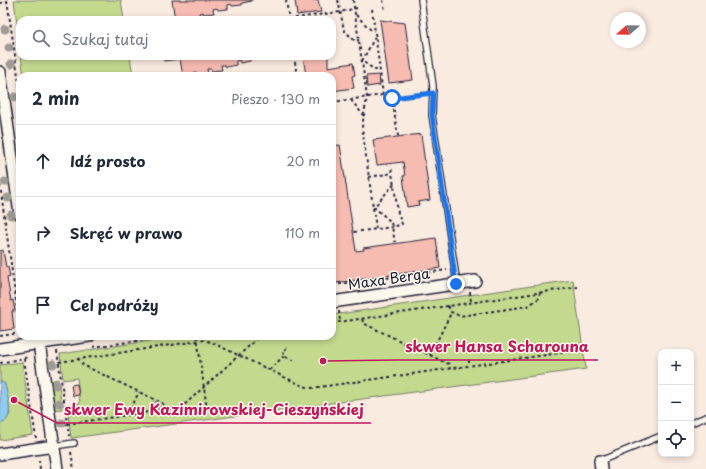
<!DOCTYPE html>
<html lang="pl">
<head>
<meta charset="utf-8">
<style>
	:root { --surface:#fff; --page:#f2f2f3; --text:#1f2937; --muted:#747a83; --line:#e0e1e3 }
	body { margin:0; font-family:"Playpen Sans",sans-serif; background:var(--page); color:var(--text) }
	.controls { position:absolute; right:12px; bottom:12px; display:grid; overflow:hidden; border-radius:8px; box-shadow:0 2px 6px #0003 }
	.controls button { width:36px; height:36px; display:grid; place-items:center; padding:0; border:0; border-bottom:1px solid var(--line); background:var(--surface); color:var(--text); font:20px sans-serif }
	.compass { position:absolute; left:610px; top:12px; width:36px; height:36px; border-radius:50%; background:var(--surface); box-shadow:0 2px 6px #0003; rotate:250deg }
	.stop { position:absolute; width:12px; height:12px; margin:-9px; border:3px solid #1a73e8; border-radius:50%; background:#fff }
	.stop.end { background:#1a73e8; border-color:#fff; box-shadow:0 1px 4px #0008 }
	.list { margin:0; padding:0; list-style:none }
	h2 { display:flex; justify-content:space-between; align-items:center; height:52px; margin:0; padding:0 16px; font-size:17px }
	h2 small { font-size:13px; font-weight:400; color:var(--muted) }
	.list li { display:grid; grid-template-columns:26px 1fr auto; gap:12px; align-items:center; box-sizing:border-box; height:72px; padding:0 16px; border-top:1px solid var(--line) }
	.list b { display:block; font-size:15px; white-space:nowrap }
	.list em { font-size:13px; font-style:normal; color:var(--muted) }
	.icon { flex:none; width:22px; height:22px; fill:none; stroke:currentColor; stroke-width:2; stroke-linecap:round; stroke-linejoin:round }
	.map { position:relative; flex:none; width:706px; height:469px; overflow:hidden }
	.search { position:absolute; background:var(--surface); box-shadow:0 2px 6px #0003; left:16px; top:16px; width:320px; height:44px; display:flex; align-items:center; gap:10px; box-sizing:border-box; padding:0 14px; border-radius:12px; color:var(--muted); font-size:15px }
	.panel { position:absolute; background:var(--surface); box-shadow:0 2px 6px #0003; left:16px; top:72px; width:320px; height:268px; border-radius:12px }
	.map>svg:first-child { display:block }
	.green { fill:#c3d98e; stroke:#727e64 }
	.water { fill:#90cbf0; stroke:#6487a8 }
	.building { fill:#f6bbb1; stroke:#22223b }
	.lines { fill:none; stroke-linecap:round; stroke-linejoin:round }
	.service-casing { stroke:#22223b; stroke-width:8 }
	.minor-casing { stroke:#22223b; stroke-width:14 }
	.path { stroke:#22223b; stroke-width:2; stroke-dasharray:3 3; stroke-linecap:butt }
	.service { stroke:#fbf7ec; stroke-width:5.5 }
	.minor { stroke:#fbf7ec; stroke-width:11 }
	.tree { fill:#9e9b93 }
	.route { stroke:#1a73e8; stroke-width:5 }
	.labels { text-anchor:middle; stroke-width:3; stroke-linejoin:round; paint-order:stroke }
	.street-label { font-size:14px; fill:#22223b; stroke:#fbf7ec }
	.leader { fill:none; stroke:#c2185b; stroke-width:1.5 }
	.callout-dot { fill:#c2185b; stroke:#fbf7ec; stroke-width:1.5 }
	.callout-label { font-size:15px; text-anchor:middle; font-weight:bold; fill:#c2185b; stroke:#fbf7ec; stroke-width:3; stroke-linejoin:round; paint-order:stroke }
</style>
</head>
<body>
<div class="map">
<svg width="706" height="469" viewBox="0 0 706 469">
	<rect width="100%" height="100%" fill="#faebe0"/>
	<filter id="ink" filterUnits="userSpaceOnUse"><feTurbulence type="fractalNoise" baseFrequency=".025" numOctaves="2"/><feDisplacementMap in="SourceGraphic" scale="8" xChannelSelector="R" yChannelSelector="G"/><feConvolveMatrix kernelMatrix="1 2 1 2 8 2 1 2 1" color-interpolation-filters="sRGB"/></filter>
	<g filter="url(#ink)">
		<path class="green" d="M14,0H121L124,20H20V48Z
			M21,56H130L133,76H24Z
			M573,280L586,369L71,438L67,405L80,403L77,378L63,380L60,354L183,336H332V315Z
			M22,362L33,435L0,440V424L3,423L10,414L5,384L0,381V365Z
			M58,379L62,409L54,410L50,381Z"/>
		<path class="water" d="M0,381L5,384C7,396 16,420 0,424Z"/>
		<path class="building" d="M172,0H252V1L242,3V5L232,6L231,4L228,5V9L218,10L217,8L213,9L214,13L203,14V12L199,13L200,17L189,19V16L185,17L186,20H175Z
			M295,0H318L321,12L297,15Z
			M380,20L405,23L413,80L389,83Z
			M163,56H265V57L250,59V61L240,63L239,60L236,61V65L226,67L225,65H221L222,70L212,71L211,69H207L208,74L197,75V73H193L194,76H183L180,59L164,61Z
			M303,56H328V67L353,63L355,75L352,76L354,88L332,91V76H306Z
			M379,75L380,85L367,87L366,76Z
			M421,134L430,200L418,202L419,205L407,207L403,176H405L403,162L377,165L373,140Z
			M340,145L356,251L364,250L363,248L436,238L440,268L336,283L332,257V146Z
			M3,250L6,267H8L10,277L7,278L11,301L13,300L15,311H12L14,329L0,331V251Z
			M77,384L79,395L73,396L71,385Z"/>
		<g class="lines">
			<g class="service-casing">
				<path id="service" d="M421,0L433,86L432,115L457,284
					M691,423L706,417
					M54,446L74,443
					M600,461L661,436"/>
			</g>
			<g class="minor-casing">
				<path id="minor" d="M0,72L20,214
					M332,302L475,281
					M38,336L57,469
					M0,349L89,336
					M0,454L54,446
					M600,461L601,469"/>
			</g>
			<path class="path" d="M7,0L20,90
				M286,0L289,20
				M338,0L344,30L355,41L359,40
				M353,0L367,97L362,127L376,229
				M383,0L385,10
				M0,3L8,2
				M372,9L383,95
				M356,15L371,30L374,31
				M289,19L340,12L357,8
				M375,37L362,61L375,70H380
				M294,56L297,76
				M392,98L398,136
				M351,100L364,116
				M332,102L383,95L392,98L425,93
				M369,177L392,173
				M394,184L374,207L391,222L395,242
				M0,185L20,329
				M354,232L393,227L402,224L398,213L391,166
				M333,285L447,270
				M470,292L471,302
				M448,306L451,312L460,316L528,306L539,298L540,292
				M339,311L340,322
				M362,319L363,322L367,325L442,361L449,364L450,369
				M332,323L578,287
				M0,336L20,333
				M197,336L207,410
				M93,347L171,336
				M287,348L283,351L284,356L295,361
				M57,351L69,436
				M430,355L451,313
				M78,358L82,364L87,367L162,403L168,409
				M24,359L36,438
				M469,360V366
				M59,362L204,340L211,342L303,386L312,388L588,349
				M0,363L29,357
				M269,370L284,356
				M175,408L176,416
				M128,414L139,392
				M67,424L182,407L260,336
				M71,452L74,469
				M39,460L40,469"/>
			<use href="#service" class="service"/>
			<use href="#minor" class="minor"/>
		</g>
		<g class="tree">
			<circle cx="5" cy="29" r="4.5"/>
			<circle cx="9" cy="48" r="4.5"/>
			<circle cx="11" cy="64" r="4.5"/>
			<circle cx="15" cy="97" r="4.5"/>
			<circle cx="5" cy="182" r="4.5"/>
			<circle cx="8" cy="198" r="4.5"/>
			<circle cx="11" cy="215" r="4.5"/>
			<circle cx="53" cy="364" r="4.5"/>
			<circle cx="56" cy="385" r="4.5"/>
			<circle cx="59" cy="403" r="4.5"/>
			<circle cx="156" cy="405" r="4.5"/>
			<circle cx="62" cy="423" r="4.5"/>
		</g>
	</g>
	<g class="lines" filter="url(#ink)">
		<path class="route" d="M392,98L433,93L432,115L456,284"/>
	</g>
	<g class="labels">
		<g class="street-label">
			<text transform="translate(389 279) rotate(-8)" y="5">Maxa Berga</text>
		</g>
	</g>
	<path class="leader" d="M323 361L396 360H598M14 400L57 423H371"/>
	<g class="callout-dot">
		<circle cx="323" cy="361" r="4"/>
		<circle cx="14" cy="400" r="4"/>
	</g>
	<g class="callout-label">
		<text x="497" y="352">skwer Hansa Scharouna</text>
		<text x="214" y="415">skwer Ewy Kazimirowskiej-Cieszyńskiej</text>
	</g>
</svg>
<div class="controls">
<button>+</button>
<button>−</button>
<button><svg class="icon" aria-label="locate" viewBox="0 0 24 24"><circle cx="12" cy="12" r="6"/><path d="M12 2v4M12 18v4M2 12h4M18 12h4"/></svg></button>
</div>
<svg class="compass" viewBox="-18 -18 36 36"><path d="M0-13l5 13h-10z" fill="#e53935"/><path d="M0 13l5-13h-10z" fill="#747a83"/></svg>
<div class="stop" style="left:392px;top:98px"></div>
<div class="stop end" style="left:456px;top:284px"></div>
<div class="search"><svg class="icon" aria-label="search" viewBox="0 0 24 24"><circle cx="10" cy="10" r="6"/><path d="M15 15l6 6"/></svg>Szukaj tutaj</div>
<section class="panel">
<h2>2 min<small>Pieszo · 130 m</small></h2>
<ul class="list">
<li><svg class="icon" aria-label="ahead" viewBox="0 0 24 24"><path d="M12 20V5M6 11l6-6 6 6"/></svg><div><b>Idź prosto</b></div><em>20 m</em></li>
<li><svg class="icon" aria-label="right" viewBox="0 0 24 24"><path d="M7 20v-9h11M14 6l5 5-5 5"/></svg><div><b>Skręć w prawo</b></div><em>110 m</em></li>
<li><svg class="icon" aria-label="arrive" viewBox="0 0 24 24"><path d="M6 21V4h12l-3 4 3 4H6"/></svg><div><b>Cel podróży</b></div></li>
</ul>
</section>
</div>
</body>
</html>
